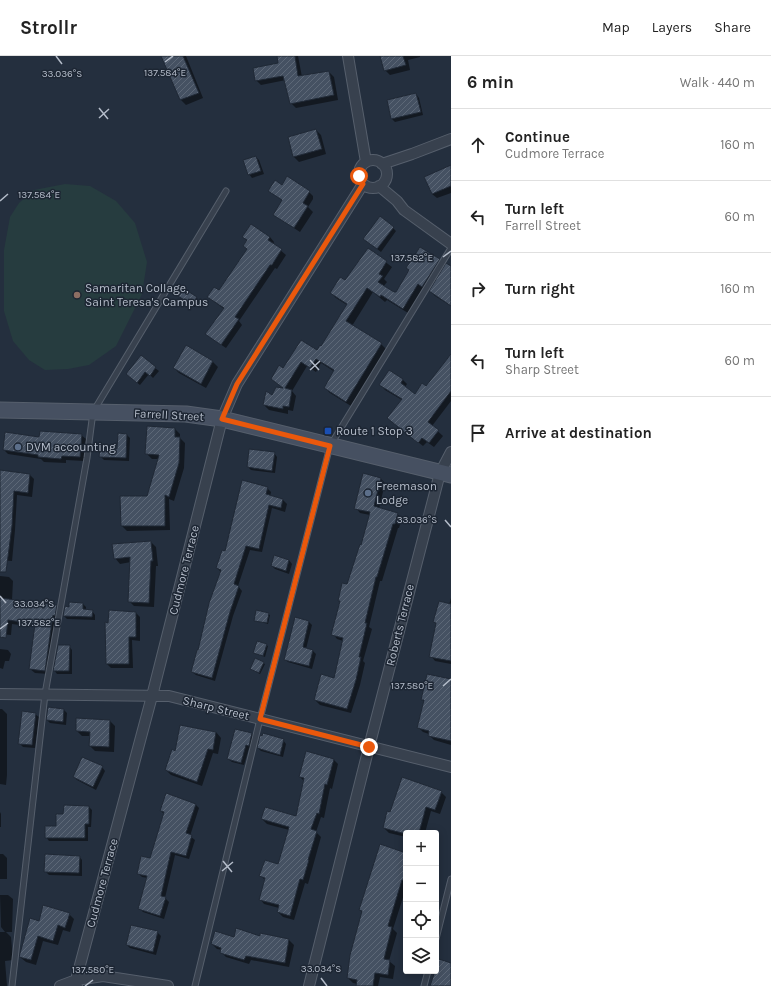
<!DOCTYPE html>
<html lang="en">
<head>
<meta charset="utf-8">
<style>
	:root { --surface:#fff; --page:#f2f2f2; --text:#222; --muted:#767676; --line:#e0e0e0 }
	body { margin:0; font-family:Karla,sans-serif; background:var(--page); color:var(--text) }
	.controls { position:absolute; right:12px; bottom:12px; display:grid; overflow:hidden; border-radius:4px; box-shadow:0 2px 10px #0003 }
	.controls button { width:36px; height:36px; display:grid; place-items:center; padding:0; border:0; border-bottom:1px solid var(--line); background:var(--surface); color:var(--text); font:20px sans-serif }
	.stop { position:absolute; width:12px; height:12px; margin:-9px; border:3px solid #ea580c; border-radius:50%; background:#fff }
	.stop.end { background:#ea580c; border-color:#fff; box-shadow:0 1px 4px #0008 }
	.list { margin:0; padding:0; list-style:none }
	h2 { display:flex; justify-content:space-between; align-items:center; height:52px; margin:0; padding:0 16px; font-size:17px }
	h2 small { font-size:13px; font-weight:400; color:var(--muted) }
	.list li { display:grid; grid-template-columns:26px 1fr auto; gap:12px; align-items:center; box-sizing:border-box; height:72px; padding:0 16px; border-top:1px solid var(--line) }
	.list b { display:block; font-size:15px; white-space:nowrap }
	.list p { margin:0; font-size:13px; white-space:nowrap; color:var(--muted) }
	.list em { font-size:13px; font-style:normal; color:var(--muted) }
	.icon { flex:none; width:22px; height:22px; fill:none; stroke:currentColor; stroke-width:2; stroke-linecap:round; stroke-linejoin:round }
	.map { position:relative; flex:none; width:451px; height:930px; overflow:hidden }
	header { display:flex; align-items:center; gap:24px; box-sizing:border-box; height:56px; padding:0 20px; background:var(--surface); border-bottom:1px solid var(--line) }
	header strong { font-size:19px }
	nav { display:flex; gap:22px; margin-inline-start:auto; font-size:14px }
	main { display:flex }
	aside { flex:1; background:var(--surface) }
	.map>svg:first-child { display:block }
	.pitch { fill:#263c3f }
	.shadow { fill:#0007 }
	.building { fill:url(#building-hatch); stroke:#1f2835 }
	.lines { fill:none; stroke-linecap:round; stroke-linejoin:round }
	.lane-casing { stroke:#565f6c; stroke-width:7 }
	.street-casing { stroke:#565f6c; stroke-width:12 }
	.secondary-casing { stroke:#565f6c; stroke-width:17 }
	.lane { stroke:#38414e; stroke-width:5 }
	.street { stroke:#38414e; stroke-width:10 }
	.secondary { stroke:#465061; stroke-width:15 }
	.route { stroke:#ea580c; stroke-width:5 }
	.ticks { fill:none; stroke:#b4bcc9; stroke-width:1.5 }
	.education-dot { fill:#8d6e63; stroke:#1d2633; stroke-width:1.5 }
	.transit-dot { fill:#1a4fb4; stroke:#1d2633; stroke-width:1.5 }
	.service-dot { fill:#5c6f8a; stroke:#1d2633; stroke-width:1.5 }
	.labels { text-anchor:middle; stroke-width:3; stroke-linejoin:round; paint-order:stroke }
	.poi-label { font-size:12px; fill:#b4bcc9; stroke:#1d2633; text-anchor:start }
	.street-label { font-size:12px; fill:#b4bcc9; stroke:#1d2633 }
	.ticks-label { font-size:10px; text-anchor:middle; fill:#b4bcc9; stroke:#1d2633; stroke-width:3; stroke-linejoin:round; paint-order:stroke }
</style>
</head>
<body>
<header>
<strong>Strollr</strong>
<nav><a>Map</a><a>Layers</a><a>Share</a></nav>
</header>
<main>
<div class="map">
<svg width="451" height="930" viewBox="0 0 451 930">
	<defs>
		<pattern id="building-hatch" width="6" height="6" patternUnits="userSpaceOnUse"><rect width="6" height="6" fill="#455162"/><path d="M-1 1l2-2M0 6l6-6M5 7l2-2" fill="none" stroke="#5d6877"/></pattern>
	</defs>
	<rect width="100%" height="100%" fill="#242f3e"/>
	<path class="pitch" d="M65,128L90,130L116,145L135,167L147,206L142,238L116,290L89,309L68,313L45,314L29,304L13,285L4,255V194L10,161L19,147L34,134Z"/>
	<path class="shadow" d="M162,0H186L203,42L186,49L181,44Z
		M278,0H298L302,21L329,16L334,21L338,44L296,52L291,47L286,24L261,29L256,24L279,8Z
		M381,0H420V1L408,4L410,14L390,19L385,14Z
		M416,38L419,42L423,59L395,66L392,63Z
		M316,74L321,79L326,98L299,106L294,101L289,82Z
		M256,101L259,104L264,118L252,122L249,118Z
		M451,111V137L437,142L432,138Z
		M282,130L308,135L313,140V143L308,151L313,156L300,176L280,163L275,158L283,145L269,135Z
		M393,172L396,175L381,196L368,186Z
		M243,181H270L274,186L273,188L286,199L277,213L275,212L239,265L242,269L226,292L211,282L224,253L208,241L219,235L248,194L247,185Z
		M368,193L392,211L384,223L387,226L383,231L394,238L439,204L444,209L428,235L424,233L408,257L387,244L385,246L373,236L352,270L381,288L386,293L351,350L330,337L325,332L335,316L321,307L316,316L307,310L292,335L296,340L293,355L288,354V358L269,354L264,349L272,340L284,333L272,323L284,313L318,296L347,249L336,242L331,237L346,225Z
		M448,208L451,210V250L435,240L430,235Z
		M179,240L196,241L199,245L195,251Z
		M186,291L213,306L218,311L206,332L179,317L174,312Z
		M451,300V345L432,370L443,380L434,391L427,386L423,390L388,362L402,344L385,334L381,329L389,315L403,324L407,328L405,331L415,339L427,331Z
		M155,312L159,315L153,322L149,318L140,329L131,322Z
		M175,373L180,378V382L185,387L184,412L174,445L169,443L170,474L127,475L122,470L148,441L159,403H152L147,398Z
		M119,378L127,379L130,382L129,405L104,404L100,400L118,394Z
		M81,379L86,383L84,405L66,404V407L44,406L41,403L8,398L4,394L40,382Z
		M274,397L277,401L275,417L251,414L248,411Z
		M0,415L30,419L34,423L32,441L17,439L15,474L12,505L0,504Z
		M381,423L385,427L379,453L397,458L402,462L399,472H398L382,525H380L369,571L372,573L363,605L365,607L360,629L351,657L320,649L315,644L335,623L343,585L337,583L333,578L341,547L339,544L347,529L362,490L370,459L360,457L356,452Z
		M267,432L271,436L270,441L283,444L287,448L285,456L272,452L262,496L250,494L238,530L242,535L233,560L215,625L196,619L192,616L221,516L217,512L225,496Z
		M151,486L156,491L158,510H156L154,551L134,550L129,545L131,506L120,508L115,502Z
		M289,504L292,508L289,518L275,513L272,510Z
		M0,520L9,521L13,525L12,544L56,550L61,555L49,618L35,617L30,613L35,571L12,568L11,579L0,578Z
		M451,542V608L435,605L431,600L437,569L434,566L449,549Z
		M83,548L86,551V554L92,555L95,559V564L67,563L64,560L70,552Z
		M110,555L136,557L140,561V585L132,584L133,612H111L107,608Z
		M257,555L270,559L268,568L255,564Z
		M296,563L309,566L312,569L306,593L313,595L316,598L312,613L288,606L285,603Z
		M266,589L268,590L265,601L255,597Z
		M69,590L72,594V618H57L54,614Z
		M0,593L8,594L11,598L9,605H5L3,613L0,612Z
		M263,607L265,608L260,618L251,613Z
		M451,624V689L434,684L429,679V678L423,676L418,671L424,646L422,643Z
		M0,653H2L7,658V719L6,729L0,728Z
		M64,654L67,657L66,669L50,667L47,664Z
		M35,658L39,661L35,692L23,691L19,687Z
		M110,665L115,670L114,696L95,695L90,690V680H82L77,675Z
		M236,674L252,678L255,682L252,693L249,692L244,709L232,706L228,703Z
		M216,676L221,682L218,698L213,697L202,730L171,719L166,714L176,696Z
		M283,684L286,688L283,701L261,695L258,692Z
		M334,704L338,708L332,733L330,732L324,762L321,761L316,776L321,781L308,828L305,827L294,864L283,861L278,856L279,852L264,848L260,843L265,824L261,820L278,809L289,774L267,768L262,763L297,761L304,725L300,721Z
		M102,711L105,715L96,734L77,724L74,721Z
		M441,736L446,741L440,758L431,755L425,777H406V781L389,777L384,772L391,757Z
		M195,748L199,752L190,780L195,784L189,803L175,799L165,842L169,846L164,863L143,856L139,852L148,822L142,821L138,817L151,803L164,758L161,755Z
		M89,751L92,754L91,771H88V785H49L46,781L57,771L64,759Z
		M0,756L1,758V771H0Z
		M0,798H3L7,802V823H0Z
		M406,798V832L393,873L397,877L389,905L395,910L393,923L380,921L378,930H357L358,928L353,927L348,922L362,857L360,854Z
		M79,800L82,804V820L49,819L45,815Z
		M0,839H8L13,843L12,876H6L11,881L13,904L5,905L7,930H0V876H5L1,871Z
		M69,858L74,863L70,876L63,874L58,889L43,885L36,909L26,906L20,901L39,866Z
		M157,876L161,880L156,899L130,892L127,889Z
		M261,881L289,884L294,889L289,911L251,904L249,908L226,901L221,896L222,894L217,893L212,888L234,882Z"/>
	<path class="building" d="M161,0H183L199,37L180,44Z
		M277,0H295L298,20L329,15L334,39L290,48L283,20L255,25L253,12L278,7Z
		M380,0H403L406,9L384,15Z
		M416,37L421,56L391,63L387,44Z
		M316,73L322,93L293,101L288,81Z
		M256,100L261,115L248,119L243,104Z
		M451,109V130L432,138L424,121Z
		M287,120L310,135L303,147L308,150L294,172L273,159L282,144L268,135L275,124L282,129Z
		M380,160L394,171L377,193L363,183Z
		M251,168L270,181L268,184L282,193L272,209H270L235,261L239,263L221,289L205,278L224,252L207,241L214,231L219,234L247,193L243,190L247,184L242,181Z
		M420,191L440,203L422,231L418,228L403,253L381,239L380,241L367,232L346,265L382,287L346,346L324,332L334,314L316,303L310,312L301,306L285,332L292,334L289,351L283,350V353L263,349L266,335L272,339L276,331L283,332L271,323L279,309L283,312L301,284L317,294L320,289L321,290L347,248L330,237L340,221L345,224L368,192L387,205L379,218L383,220L378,226L394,236H396L409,214L406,212Z
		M446,207L451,210V250L429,235Z
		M183,232L197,241L192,249L178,240Z
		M186,289L213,305L201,328L173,312Z
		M451,298V335L428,366L439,374L429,387L422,382L418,387L387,362L402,343L379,329L389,314L403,323L401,327L415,338L422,327L426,330Z
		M141,299L156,311L150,320L145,316L137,327L126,318Z
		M147,370L175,372V381H180L179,407L169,441L165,439V470H121L120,440H147L159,399L145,398Z
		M40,375L82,378L80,401L62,400L61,403L38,401V399L3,394L5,376L39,381Z
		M118,377L127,378L126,402L99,401L100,392L117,393Z
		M249,393L275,396L272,415L247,411Z
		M0,414L30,418L28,437L14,435L12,470L6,516H0Z
		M363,417L381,422L374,450L398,457L395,468H393L377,521H376L365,567H367L359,601H361L356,624L347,653L314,644L321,618L334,622L343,582L331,579L340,545H338L342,527L347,528L360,488L361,489L370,456L354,453Z
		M242,424L268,431L266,438L283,443L281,452L269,449L259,493L246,490L234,528L239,530L230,556L212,622L191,616L197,594H198L209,547L221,514L216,512L222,494L225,495Z
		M151,485L153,505H151L149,547L128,546L130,501L114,503L112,488Z
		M274,499L289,504L286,515L271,510Z
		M0,542L57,549L55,560L53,559L45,615L29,613L35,568L8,564L6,582L0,581Z
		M439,545L451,548V605L429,601L436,567L433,566Z
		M69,546L83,547V553L93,554L92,561L63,560L65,550L69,551Z
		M109,554L136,556V581H129V608H106L105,566L108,567Z
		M256,554L269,557L267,567L254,565Z
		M295,561L309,565L303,591L313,594L309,610L284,604Z
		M257,585L267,588L263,600L253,597Z
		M58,589H70L69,615H53Z
		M255,602L264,606L259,617L250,613Z
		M427,618L451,623V685L428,680L429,675L417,672L424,644H421Z
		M48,651L64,653L63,666L46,664Z
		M22,655L36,657L32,689L18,688Z
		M76,662L110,664L109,691L89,690L90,676L76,675Z
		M180,669L216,676L213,694L208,693L197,726L165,714L172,693L175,695Z
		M235,673L252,677L249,690L246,689L241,707L227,703Z
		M263,677L284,683L280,699L257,692L260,679L262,680Z
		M306,695L334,703L327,729L325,728L319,758L317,757L311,773L317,775L308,804H309L303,824L300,823L290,860L277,856L279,849L259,844L265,822L259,820L265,804L278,808L289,771L261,763L265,751L296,760L304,722L299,721Z
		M82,701L103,710L93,731L73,721Z
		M402,721L442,735L435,754L426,751L419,777H402L383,772L387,755L390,756Z
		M166,737L196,748L186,777L192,779L186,800L171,796L161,840L166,841L160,860L138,853L147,820L137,818L141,800L150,802L164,756L160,755Z
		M64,749L89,750V768H85V782H45V770H56V758H63Z
		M380,788L406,797V825L402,824L388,870L392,871L384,903L390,904L388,919L375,917L373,930H356L357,924L347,922L350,899L362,855L359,854Z
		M45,798L80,800L79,817L44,816Z
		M43,849L70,857L65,872L58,869L53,885L38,880L31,904L19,901L30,862L39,865Z
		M131,869L158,875L153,896L126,889Z
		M236,872L260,880V877L289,883L285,907L246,900L244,904L220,897L221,892L211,888L215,875L234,881Z
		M439,903L451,907V930H430Z"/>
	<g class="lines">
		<g class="lane-casing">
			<path id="lane" d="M436,883L451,823
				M12,930L45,638L87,402L93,356L226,135
				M195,930L260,663L330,390L451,192
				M424,930L428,915"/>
		</g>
		<g class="street-casing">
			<path id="street" d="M348,0L366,106
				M359 118a14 14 0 1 1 28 0a14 14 0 1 1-28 0Z
				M382,108L412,98L451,83
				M379,130L397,145L404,154L451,188
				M0,638L169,640L451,711
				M60,930L76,924L103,920L168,930
				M77,930L76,924L152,640L222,363L237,328L363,128
				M309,930L369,691L440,417L451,396"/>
		</g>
		<g class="secondary-casing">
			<path id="secondary" d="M0,354L186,358L222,363L451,419"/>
		</g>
		<use href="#lane" class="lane"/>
		<use href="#street" class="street"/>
		<use href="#secondary" class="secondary"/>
	</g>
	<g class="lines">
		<path class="route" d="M359,120L363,128L237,328L222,363L330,390L260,663L369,691"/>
	</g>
	<path class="ticks" d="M56,0L62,8M165,6L173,0M99,52L108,63M99,62L109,53M0,145L8,138M443,201L451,195M310,304L319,314M310,314L320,305M445,464L451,471M0,540L6,547M0,573L8,567M443,630L451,623M223,805L232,816M222,815L233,806M321,922L327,930M85,930L93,924"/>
	<circle class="education-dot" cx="77" cy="239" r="4"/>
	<rect class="transit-dot" x="324" y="371" width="8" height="8" rx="2"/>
	<g class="service-dot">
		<circle cx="18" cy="391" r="4"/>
		<circle cx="368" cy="437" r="4"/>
	</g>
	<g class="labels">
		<g class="poi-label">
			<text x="85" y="236">Samaritan Collage,<tspan x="85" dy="14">Saint Teresa's Campus</tspan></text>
			<text x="336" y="379">Route 1 Stop 3</text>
			<text x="26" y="395">DVM accounting</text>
			<text x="376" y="434">Freemason<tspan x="376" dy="14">Lodge</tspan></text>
		</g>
		<g class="street-label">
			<text transform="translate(169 359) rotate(3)" y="4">Farrell Street</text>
			<text transform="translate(184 514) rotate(-76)" y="4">Cudmore Terrace</text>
			<text transform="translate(400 569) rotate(-76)" y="4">Roberts Terrace</text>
			<text transform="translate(216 652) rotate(14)" y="4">Sharp Street</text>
			<text transform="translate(102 827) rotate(-75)" y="4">Cudmore Terrace</text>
		</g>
	</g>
	<g class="ticks-label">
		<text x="165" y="20">137.584°E</text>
		<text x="62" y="21">33.036°S</text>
		<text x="39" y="142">137.584°E</text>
		<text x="412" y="205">137.582°E</text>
		<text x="417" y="467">33.036°S</text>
		<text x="34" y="551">33.034°S</text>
		<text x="39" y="570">137.582°E</text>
		<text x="412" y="633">137.580°E</text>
		<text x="321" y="916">33.034°S</text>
		<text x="93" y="917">137.580°E</text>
	</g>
</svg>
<div class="controls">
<button>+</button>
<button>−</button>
<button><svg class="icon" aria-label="locate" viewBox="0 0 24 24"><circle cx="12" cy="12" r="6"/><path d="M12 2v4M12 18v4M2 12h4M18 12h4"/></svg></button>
<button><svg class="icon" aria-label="layers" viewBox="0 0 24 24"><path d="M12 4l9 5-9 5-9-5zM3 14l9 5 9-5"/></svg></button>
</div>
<div class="stop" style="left:359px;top:120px"></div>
<div class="stop end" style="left:369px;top:691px"></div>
</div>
<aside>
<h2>6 min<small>Walk · 440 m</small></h2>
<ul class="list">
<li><svg class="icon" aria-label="ahead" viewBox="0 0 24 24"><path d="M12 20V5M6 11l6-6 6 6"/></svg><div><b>Continue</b><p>Cudmore Terrace</p></div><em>160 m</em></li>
<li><svg class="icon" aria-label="left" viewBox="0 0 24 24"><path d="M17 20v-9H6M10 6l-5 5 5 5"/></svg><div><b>Turn left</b><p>Farrell Street</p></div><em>60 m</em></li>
<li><svg class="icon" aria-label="right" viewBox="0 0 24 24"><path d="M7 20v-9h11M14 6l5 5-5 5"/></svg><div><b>Turn right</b></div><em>160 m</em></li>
<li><svg class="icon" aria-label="left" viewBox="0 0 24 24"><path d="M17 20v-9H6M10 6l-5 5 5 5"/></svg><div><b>Turn left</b><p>Sharp Street</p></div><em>60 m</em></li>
<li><svg class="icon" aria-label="arrive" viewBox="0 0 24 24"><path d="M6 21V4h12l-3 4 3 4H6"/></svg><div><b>Arrive at destination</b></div></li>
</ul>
</aside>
</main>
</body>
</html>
